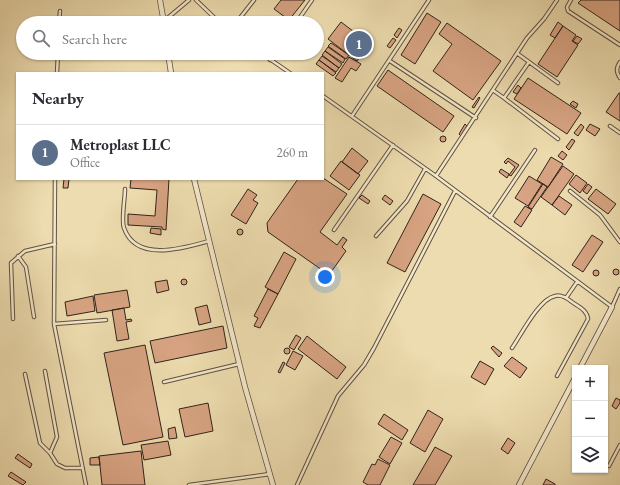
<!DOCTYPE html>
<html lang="en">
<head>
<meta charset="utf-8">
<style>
	:root { --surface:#fff; --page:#f2f2f3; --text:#2b2b33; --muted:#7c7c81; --line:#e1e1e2; --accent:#8f2418 }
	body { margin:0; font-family:"EB Garamond",serif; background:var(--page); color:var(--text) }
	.controls { position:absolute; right:12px; bottom:12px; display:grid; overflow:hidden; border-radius:0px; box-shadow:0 1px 3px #0004 }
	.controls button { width:36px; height:36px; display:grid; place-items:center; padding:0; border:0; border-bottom:1px solid var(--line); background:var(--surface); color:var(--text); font:20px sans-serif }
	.you { position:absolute; left:325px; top:277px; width:14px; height:14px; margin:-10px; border:3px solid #fff; border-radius:50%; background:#1a73e8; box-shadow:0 0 0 6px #1a73e833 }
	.badge { display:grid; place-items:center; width:26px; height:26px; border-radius:50%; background:var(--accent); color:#fff; font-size:13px; font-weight:700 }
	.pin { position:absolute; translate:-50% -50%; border:2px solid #fff; box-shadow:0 1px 4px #0006 }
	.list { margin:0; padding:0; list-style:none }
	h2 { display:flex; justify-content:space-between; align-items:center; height:52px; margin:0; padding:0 16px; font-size:17px }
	h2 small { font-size:13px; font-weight:400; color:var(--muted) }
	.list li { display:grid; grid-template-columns:26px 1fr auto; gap:12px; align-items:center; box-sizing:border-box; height:56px; padding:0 16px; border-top:1px solid var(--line) }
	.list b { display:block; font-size:15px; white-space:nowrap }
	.list p { margin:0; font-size:13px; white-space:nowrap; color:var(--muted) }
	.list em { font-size:13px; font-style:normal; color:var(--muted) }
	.icon { flex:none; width:22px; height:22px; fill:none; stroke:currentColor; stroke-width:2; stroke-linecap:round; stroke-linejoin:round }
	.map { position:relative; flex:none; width:620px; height:485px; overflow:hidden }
	.search { position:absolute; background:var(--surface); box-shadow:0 1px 3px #0004; left:16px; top:16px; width:308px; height:44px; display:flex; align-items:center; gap:10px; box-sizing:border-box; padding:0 14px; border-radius:22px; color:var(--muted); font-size:15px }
	.panel { position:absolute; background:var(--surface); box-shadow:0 1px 3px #0004; left:16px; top:72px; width:308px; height:108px; border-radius:0px }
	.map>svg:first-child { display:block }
	.building { fill:#d8a483; stroke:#31231a }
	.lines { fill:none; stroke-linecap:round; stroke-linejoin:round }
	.service-casing { stroke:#60513f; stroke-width:4.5 }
	.minor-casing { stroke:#60513f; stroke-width:6 }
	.service { stroke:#f3e8cb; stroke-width:2.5 }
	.minor { stroke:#f3e8cb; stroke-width:4.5 }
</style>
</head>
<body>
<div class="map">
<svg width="620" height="485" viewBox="0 0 620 485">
	<rect width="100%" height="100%" fill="#eddcaf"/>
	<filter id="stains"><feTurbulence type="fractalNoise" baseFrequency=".005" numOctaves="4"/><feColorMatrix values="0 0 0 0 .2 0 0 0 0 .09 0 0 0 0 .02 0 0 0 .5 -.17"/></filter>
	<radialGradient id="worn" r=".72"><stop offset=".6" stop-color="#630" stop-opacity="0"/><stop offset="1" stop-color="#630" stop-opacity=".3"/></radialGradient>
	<path class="building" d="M281,0H305L289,20L274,9Z
		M581,0H620V31L578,3Z
		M427,13L441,22L415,64L401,55Z
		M341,22L370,44L357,61L328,39Z
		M558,22L563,26L555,38L550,35Z
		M447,23L501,61L473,100L433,71L452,44L439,34Z
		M563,26L576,35L572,41L578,45L557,77L538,64Z
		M399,28L402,30L397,38L394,35Z
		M577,36L582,39L578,44L573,41Z
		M393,38L396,40L390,48L387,46Z
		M331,43L349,55L346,59L328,46Z
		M328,47L345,59L343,63L325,51Z
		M325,51L342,64L339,68L322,55Z
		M322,56L339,68L336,72L319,60Z
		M349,57L361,64L356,71L351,68L342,82L335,78Z
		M319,60L336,73L333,76L316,64Z
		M388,70L454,116L443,132L377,86Z
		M528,78L581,113L567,134L514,99Z
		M518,85L521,88L517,94L513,92Z
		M619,93H620V121L606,112Z
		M479,97L480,98L474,108L472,107Z
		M573,101L578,104L576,108L570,104Z
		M465,124L467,126L461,136L459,134Z
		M581,124L584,127L578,136L574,133Z
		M590,124L600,129L595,136L586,130Z
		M440 139a3 3 0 1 1 6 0a3 3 0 1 1-6 0Z
		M572,139L575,141L569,150L566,147Z
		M352,148L368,161L358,174L342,162Z
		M562,151L567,155L563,160L558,156Z
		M551,157L563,164L548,187L537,180Z
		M508,158L519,165L511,176L509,175L515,167L508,161L506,164L504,162Z
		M341,161L360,175L349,190L330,176Z
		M563,166L574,174L552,205L541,197Z
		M501,169L509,174L507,178L499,172Z
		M576,175L587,183L580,193L569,184Z
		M529,176L542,184L528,206L515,198Z
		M323,178L347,194L320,232L337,245L343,237L347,240L342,247L346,251L329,275L268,232L267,223L298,179H323Z
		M64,179H75H69L68,188H63Z
		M131,179H169L166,230L162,229V227L128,225V214L155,216L157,190L130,188Z
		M543,184L547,187L532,209L528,207Z
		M588,184L592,187L587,194L583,191Z
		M248,189L257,195L253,200L258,203L246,224L231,215Z
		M596,189L616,204L608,214L588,199Z
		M423,194L441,204L405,272L387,263Z
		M362,195L370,201L368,204L359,198Z
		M385,195L393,201L390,205L382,199Z
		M559,196L572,205L565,215L552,205Z
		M525,206L532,210L521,227L514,222Z
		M151,228L161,229V235L150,233Z
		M237 232a3 3 0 1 1 6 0a3 3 0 1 1-6 0Z
		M592,235L603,242L583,272L572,265Z
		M284,252L296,259L278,294L265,287Z
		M613 272a3 3 0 1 1 6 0a3 3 0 1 1-6 0Z
		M593 273a3 3 0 1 1 6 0a3 3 0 1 1-6 0Z
		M181 282a3 3 0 1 1 6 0a3 3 0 1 1-6 0Z
		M167,280L169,290L157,293L155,282Z
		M268,289L278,294L260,328L254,326L258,318L254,316Z
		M127,290L130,307L97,313L94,295Z
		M93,296L95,311L67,316L65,302Z
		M207,305L211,322L199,325L195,308Z
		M124,308L126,320L131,319L132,321L126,322L129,339L117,341L112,310Z
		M223,326L227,348L155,363L150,341Z
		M296,335L301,338L294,350L289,347Z
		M307,336L346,367L337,379L298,349Z
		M145,345L163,437L123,445L104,353Z
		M493,346L502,353L499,357L491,348Z
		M284 351a3 3 0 1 1 6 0a3 3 0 1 1-6 0Z
		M293,351L303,356L295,370L286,365Z
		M512,357L527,368L520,378L504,366Z
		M480,361L494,369L485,385L471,377Z
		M283,362L285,363L280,373L278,372Z
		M616,398L620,400V403L616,409L612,406Z
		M208,403L213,431L185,437L179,409Z
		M428,410L443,419L425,452L410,443Z
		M384,414L408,430L402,440L378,424Z
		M175,427L177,438L169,439L168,429Z
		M391,437L402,443L390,464L379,457Z
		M508,438L515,443L508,454L501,449Z
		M168,441L171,455L144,460L141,445Z
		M435,447L452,456L435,485H413Z
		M141,451L145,485H102L99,456Z
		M18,454L32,464L30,468L15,458Z
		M99,457L100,465H90V458Z
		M378,459L390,465L380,485H368L363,482L372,464L375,465Z
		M11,472L26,482L23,485L8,476Z
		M546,479L555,484V485H543Z"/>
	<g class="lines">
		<g class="service-casing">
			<path id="service" d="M196,0L220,23
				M571,0L567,7L568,11L620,45
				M164,21L189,0
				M59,23L60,11
				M236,23L254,0
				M296,23L312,0
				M261,53L290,73
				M518,54L558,83
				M270,60L275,53
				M390,61L476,118
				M620,62C616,68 616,72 620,78
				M57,73L58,53
				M494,91L504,98L529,62
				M323,96L436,176L612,307L620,289
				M504,98L558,139
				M352,116L429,0
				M610,126L620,133
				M436,176L527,38L544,19L557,0
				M55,179L54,324L86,485
				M125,189C125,199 121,220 124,228C136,263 184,248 209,241
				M570,191L600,215L620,242
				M490,217L535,150
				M334,230L393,145
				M376,236L407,201L425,169
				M18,256L26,267L34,317
				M566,298L577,282
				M13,319L11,263L25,251L55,244
				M54,324L106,320
				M512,348C521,335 539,299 555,296C561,294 567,298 572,302C579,307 587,310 588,319L557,376
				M45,371L57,437L50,453
				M25,374L40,443L50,453L57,464L65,468H82
				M164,382L239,364
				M609,466L620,445
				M189,485L270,474
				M297,485L338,396L364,365L374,348L455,191"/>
		</g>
		<g class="minor-casing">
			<path id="minor" d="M160,0L164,23
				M168,53L171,73
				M194,179L245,387L273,485
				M580,368L612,307
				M519,485L575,378"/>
		</g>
		<use href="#service" class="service"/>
		<use href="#minor" class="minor"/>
	</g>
	<rect width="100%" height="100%" filter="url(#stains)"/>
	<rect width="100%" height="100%" fill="url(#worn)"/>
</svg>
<div class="controls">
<button>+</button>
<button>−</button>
<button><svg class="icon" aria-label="layers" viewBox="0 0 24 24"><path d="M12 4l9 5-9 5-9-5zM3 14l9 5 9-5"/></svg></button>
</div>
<div class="you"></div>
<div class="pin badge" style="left:359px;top:44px;background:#5c6f8a">1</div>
<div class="search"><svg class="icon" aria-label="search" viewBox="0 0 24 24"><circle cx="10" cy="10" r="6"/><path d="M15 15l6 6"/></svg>Search here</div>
<section class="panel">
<h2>Nearby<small></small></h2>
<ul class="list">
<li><span class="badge" style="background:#5c6f8a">1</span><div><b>Metroplast LLC</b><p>Office</p></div><em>260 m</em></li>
</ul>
</section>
</div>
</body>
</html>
